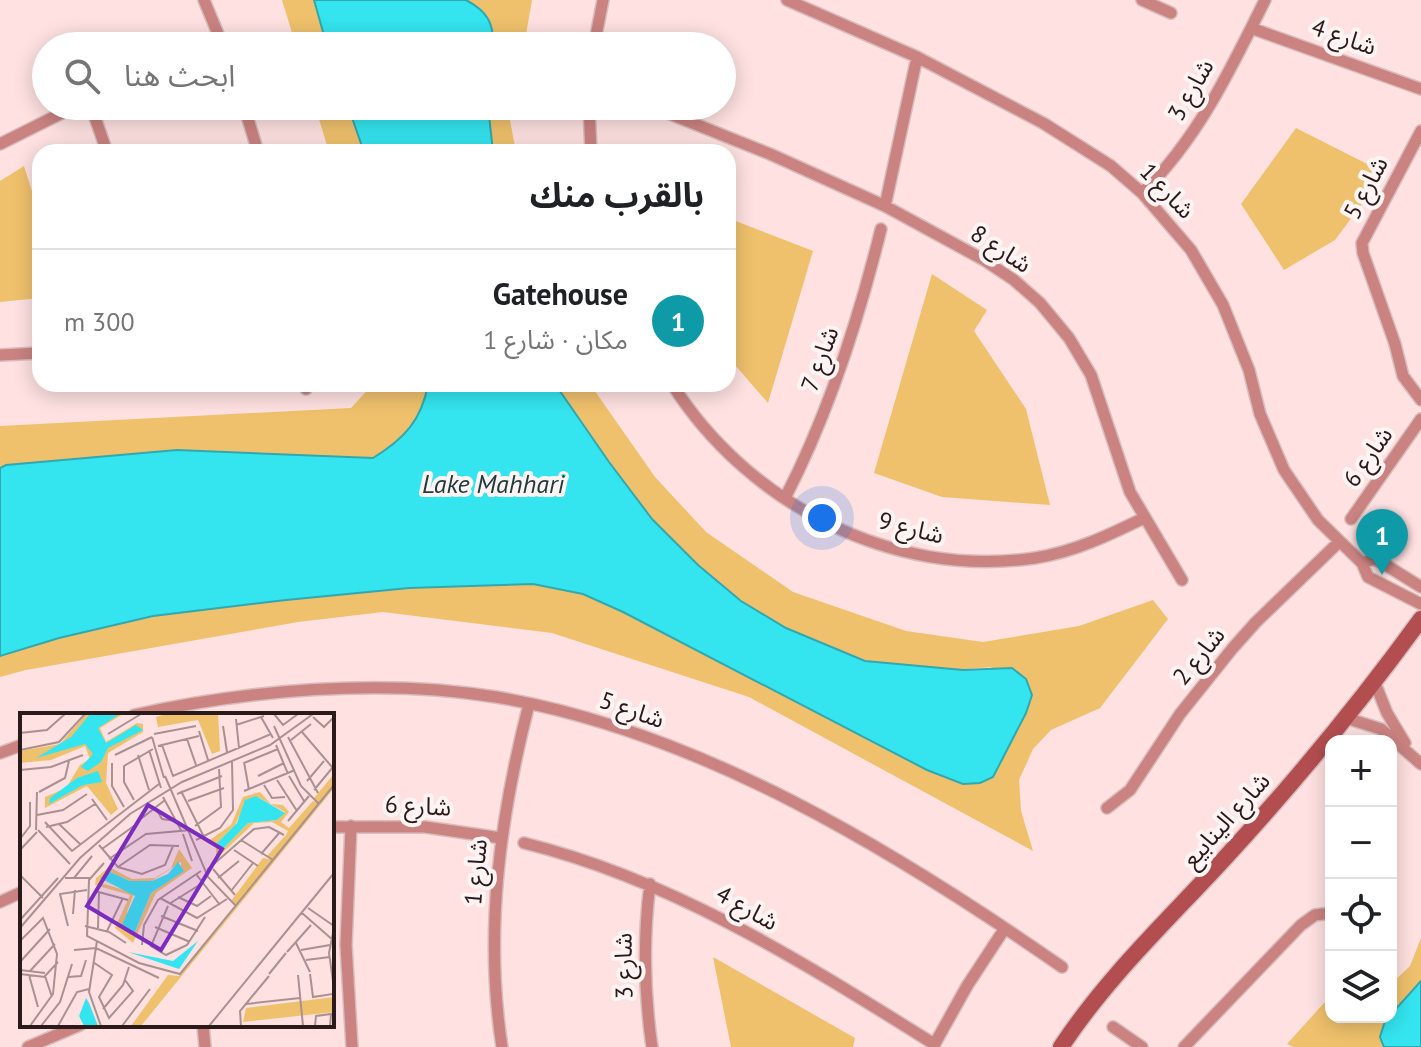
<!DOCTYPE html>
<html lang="ar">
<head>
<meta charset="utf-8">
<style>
	:root { --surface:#fff; --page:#f2f2f2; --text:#202124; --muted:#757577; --line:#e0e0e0; --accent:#1a73e8 }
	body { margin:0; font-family:"PT Sans","Noto Sans Arabic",sans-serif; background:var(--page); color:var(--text); direction:rtl }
	.controls { position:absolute; right:24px; bottom:24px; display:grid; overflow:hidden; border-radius:16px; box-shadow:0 4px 20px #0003 }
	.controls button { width:72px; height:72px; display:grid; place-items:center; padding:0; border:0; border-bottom:2px solid var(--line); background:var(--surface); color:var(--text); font:40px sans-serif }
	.you { position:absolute; left:822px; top:518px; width:28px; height:28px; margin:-20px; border:6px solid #fff; border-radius:50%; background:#1a73e8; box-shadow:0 0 0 12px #1a73e833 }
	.badge { display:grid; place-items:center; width:52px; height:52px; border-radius:50%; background:var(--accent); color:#fff; font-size:26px; font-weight:700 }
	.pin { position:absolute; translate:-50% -66px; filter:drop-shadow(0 2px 4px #0008) }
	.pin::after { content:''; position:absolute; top:42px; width:28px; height:24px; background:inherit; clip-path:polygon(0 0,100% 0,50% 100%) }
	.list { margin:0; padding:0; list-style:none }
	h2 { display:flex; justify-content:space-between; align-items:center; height:104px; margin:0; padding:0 32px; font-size:34px }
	h2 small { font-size:26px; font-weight:400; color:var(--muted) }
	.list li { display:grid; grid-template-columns:52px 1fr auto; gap:24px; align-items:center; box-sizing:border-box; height:144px; padding:0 32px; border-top:2px solid var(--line) }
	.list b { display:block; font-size:30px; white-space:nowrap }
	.list p { margin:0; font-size:26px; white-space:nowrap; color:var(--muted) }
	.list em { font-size:26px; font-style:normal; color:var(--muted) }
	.icon { flex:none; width:44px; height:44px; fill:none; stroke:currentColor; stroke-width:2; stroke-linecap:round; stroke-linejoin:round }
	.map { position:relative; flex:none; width:1421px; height:1047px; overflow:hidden; direction:ltr }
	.search { position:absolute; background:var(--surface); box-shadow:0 4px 20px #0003; left:32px; top:32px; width:704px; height:88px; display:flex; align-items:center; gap:20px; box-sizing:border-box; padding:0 28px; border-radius:44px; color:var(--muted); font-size:30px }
	.panel { position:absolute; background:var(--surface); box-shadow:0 4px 20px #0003; left:32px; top:144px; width:704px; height:248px; border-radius:24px; direction:rtl }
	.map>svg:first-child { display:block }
	.green { fill:#efc16c }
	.water { fill:#34e5ef; stroke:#31a8af; stroke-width:2 }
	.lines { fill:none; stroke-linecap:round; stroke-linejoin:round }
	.street-casing { stroke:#d8bdbc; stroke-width:14 }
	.secondary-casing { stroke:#d8bdbc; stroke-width:19 }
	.street { stroke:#ca8381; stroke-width:11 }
	.secondary { stroke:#b34e50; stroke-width:16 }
	.labels { text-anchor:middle; stroke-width:8; stroke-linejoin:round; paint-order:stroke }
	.street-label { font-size:24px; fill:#2b1a1a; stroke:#fef4f3 }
	.water-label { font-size:26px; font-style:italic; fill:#203b3c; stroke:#fef4f3 }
	.inset-road { fill:none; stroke:#aa9191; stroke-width:2 }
	.view { fill:#7b2cbf; fill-opacity:0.15; stroke:#7b2cbf; stroke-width:4 }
	.inset-edge { fill:none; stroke:#2b1a1a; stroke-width:4 }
</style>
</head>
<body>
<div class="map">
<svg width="1421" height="1047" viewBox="0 0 1421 1047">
	<rect width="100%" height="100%" fill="#fee1e0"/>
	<path class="green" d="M282,0H314L327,46H296Z
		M466,0H532L524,46H493C494,23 487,11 466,0Z
		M315,106H348L364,152H329Z
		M488,106H513L510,120L516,152H493Z
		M1296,128L1385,173L1335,240L1284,270L1241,204Z
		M24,166L40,217V298L0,302V181Z
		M728,218L813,251L768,403L728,357Z
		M932,274L987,310L974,331L1026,409L1050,505L942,497L874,473Z
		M373,384H428C422,420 404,439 373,458L177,450L6,465L0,468V426L351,408Z
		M555,384H590L655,477L706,532L793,592L906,631L983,642L1079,626L1153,600L1168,619L1100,708L1051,730L1033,749L1019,780L1021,811L1033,851L749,697L552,633L383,612L298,622L26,670L0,677V656L59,638L153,616L286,600L409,588L533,584L583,594L623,612L927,770L993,777L1026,713L991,667C953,671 902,671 864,661C783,639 704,580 651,517C616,475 586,429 555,384Z
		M1421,938V981L1391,1015V984L1410,966Z
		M713,957L855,1038L853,1047H731Z
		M1331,1002V1017H1389L1380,1037L1384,1047H1294L1287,1044L1324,1003Z"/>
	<path class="water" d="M314,0H466C487,11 494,23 493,46H327Z
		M348,106H488L493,152H364Z
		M428,384H555L609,462L652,519L698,565L741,601L786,628L865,661L963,670L1012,668L1026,679L1032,695L1026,713L993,777L980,783L963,784L927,770L623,612L583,594L533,584L409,588L286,600L153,616L59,638L0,656V468L6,465L177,450L373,458C404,439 422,420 428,384Z
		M1421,981V1047H1384L1380,1037L1385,1021Z"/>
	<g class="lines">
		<g class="street-casing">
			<path id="street" d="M204,0L223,46
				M787,0L917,57L1043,123L1111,166L1142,193L1191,250L1223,305L1249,370L1260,414L1284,470L1318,520L1362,563L1368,577L1421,604
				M1142,0L1171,13
				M1251,28L1421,89
				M207,46L221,40
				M594,46L603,0
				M91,106L107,152
				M244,106L258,152
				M589,106L591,152
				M650,106L770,154L885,206L984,260L1014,280L1040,303L1069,338L1091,375L1130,492L1182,580
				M1421,131L1362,243L1363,253L1395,344L1403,376L1421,400
				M0,144L76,106
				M1142,193C1197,140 1231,69 1265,0
				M885,206L917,57
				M0,355L40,353
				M305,384L306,389
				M672,384C748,504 893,579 1035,558C1074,552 1109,535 1144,518
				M785,498C829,413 858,322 881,229
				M1351,519L1421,419
				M1362,563L1374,559L1381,562L1421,587
				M1375,683L1387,713L1405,743
				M134,715C248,690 381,678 496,697C699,731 895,851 1062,967
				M1346,718L1381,729L1421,764
				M0,753L22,745
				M1107,808L1130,790L1180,714L1232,649L1256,622L1339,542
				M351,826L346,945L352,1047
				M332,827H425L501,838
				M524,843C674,880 804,963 934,1044
				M650,884C643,939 644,992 652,1047
				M0,902L22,892
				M203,1025L205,1047
				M1113,1027L1142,1047
				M28,1047L80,1025
				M502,1047C484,931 500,817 529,704
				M933,1047L967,986L1005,928
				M1184,1047L1301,925L1315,915L1331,913"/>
		</g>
		<g class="secondary-casing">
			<path id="secondary" d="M1061,1047C1107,977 1168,920 1224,859C1294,783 1360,703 1421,619"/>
		</g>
		<use href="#street" class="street"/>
		<use href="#secondary" class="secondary"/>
	</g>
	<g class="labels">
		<g class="street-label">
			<text transform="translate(1344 37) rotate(19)" y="8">شارع 4</text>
			<text transform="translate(1191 90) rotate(-60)" y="8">شارع 3</text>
			<text transform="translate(1366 188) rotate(-62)" y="8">شارع 5</text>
			<text transform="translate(1167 191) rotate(46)" y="8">شارع 1</text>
			<text transform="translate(1001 249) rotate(33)" y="8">شارع 8</text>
			<text transform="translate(820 359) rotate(-70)" y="8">شارع 7</text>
			<text transform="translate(1368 457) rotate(-55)" y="8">شارع 6</text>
			<text transform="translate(911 528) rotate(14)" y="8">شارع 9</text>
			<text transform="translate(1199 656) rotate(-51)" y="8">شارع 2</text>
			<text transform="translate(632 710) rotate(19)" y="8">شارع 5</text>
			<text transform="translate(418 806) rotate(3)" y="8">شارع 6</text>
			<text transform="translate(1226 820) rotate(-48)" y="8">شارع الينابيع</text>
			<text transform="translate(476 872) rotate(-85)" y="8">شارع 1</text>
			<text transform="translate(747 908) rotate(29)" y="8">شارع 4</text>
			<text transform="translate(624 966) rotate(-91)" y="8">شارع 3</text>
		</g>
		<g class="water-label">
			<text x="493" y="493">Lake Mahhari</text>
		</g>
	</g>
	<g transform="translate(20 713)">
		<rect width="314" height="314" fill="#fee1e0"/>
		<path d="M66,1H103L80,15L86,29L117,10L123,11V19L88,40L86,70L98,96L91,102L67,73L25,95V84L46,75L60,52L70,46L65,33L31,47L0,50V38L40,31ZM146,1H198L200,38L192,41L178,7L138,14L136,4ZM314,61V75L121,313H111L148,262L159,263L217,192L211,188L243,145L254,147L247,143L266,122L268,118L252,109L234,110L196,146V134L187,129L211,112L223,84L240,79L251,91L263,92L269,99L261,109L269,115L293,88L297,90L294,85ZM238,84L265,99L257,107L228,110L200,139L197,130L215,112L225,91ZM159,136L172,155L136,180L113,230L95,215L110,182L75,172L76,165L89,154L112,166L135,165L151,155ZM161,149V159L131,180L114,221L107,199L114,180L81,170L90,159L110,168H132ZM314,284V299L223,309L226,295Z" fill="#efc16c" fill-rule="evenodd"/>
		<path d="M70,1H100L78,15L86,30L116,12L123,17L88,35L81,49L68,58L61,54L73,41L65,31L16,45L51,24ZM78,58L82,69L63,72L29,91L30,85L57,65ZM236,83L265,100L257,107L228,110L200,139L197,130L217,110L225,87ZM158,149L164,158L131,180L114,221L101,214L115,183L80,165L90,159L110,168H132L148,161ZM178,228L159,256L108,239L153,248ZM66,285L69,290L78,313H64L59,303Z" fill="#34e5ef"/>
		<path class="inset-road" d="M254,1L263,12L278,1M241,4L253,25M293,4L304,14L314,4M216,6L219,35M216,12L244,3M203,13L207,39M254,13L281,73L299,91M179,18L188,47M282,19L312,54M0,20L27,17L45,1M88,21L121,1M134,21L176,13M132,24L144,65M268,24L298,80M167,26L176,52M271,27L291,11M142,32L153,63L251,21M256,32L268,61M138,33L179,23M0,37L39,29L65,1M129,37L141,75M95,42L132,24M118,42L129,77M224,49L229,77M92,50V73L104,94M224,50L258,36M0,57L31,54L63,42M145,63L188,164L216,193M238,63L264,50M269,63L284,88M257,67L277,98M287,68L304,48M244,72L252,85L265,84M294,77L313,54M161,78L184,124M224,78L275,57M19,79L45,65L49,48M157,81L202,63M143,84L162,119M72,86L87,107M114,87L104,69V53L133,36M168,88L204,75M135,94L142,106L157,108M17,102L43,97L67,81M122,105L145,87M268,108L289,83M25,109L52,138L139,71M39,111L60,131M175,113L201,94L199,56M26,114L47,109L75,91M16,117L17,79M18,117L50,151M163,121L172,148M0,126L10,113V89M176,127L200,115L213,97L212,49M221,127L253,147M79,132L98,154L122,161L145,152L153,133M82,136L118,110M0,137L17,119M214,137L238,153M241,141L260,119M89,146L126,121L171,117M84,150L69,167L67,223L119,250L160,261L314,72M98,154L130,132L159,133M193,156L215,182M187,157L234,116L249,114L264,122M176,161L200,192M0,162L23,185M45,165H70M54,165L72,143M198,165L219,148M75,178L108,187M211,178L233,150M158,184L177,193L191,183M140,185L177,205L207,186M149,191L181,171M148,193L131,233L146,242L167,232L185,204M288,195L314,213M282,200L314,228M53,201L55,177M141,203L178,218M0,207L38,165M48,213L40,181L67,177M65,213L89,219L106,230M135,214L170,229M0,215L60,145L110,101L162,69L250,32L293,1M78,215L79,179M87,218L103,185M0,228L23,205L37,241L33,281L10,313M77,228L69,279L81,313M276,230L290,259M122,232L124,212L138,187L181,158M54,237L76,235L139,265M281,237L310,232M267,239L291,212M286,247L310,244M0,249L30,216M73,249L92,262L79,284L89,305L113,278L105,267M0,257L25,260M10,258L35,231M0,261L25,264M249,261L266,240M290,261L293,284L313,281L314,270M9,262L18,294M278,262L283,313M48,264L61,263L66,247M313,268L309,240L314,215M32,284L25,263L38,249M226,291L280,285M83,296L103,272L109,254M21,313L40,289L52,251M38,313L57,279L69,276M102,313L130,276M189,313L314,160M221,313L220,298L249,263M295,313L296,303L311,301L310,313"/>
		<path class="view" d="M128,92L202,136L141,237L67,193Z"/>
		<rect width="314" height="314" class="inset-edge"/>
	</g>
</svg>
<div class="controls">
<button>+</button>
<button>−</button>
<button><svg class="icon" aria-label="locate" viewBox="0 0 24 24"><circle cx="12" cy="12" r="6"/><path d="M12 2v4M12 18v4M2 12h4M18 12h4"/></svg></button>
<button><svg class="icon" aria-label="layers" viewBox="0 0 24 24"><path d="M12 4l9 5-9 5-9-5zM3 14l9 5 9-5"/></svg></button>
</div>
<div class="you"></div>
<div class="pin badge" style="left:1382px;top:575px;background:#0f9aa8">1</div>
<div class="search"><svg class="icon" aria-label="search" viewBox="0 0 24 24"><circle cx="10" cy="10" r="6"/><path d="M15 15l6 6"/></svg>ابحث هنا</div>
<section class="panel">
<h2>بالقرب منك<small></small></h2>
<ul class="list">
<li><span class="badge" style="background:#0f9aa8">1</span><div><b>Gatehouse</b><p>مكان · شارع 1</p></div><em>300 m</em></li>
</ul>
</section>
</div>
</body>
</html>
